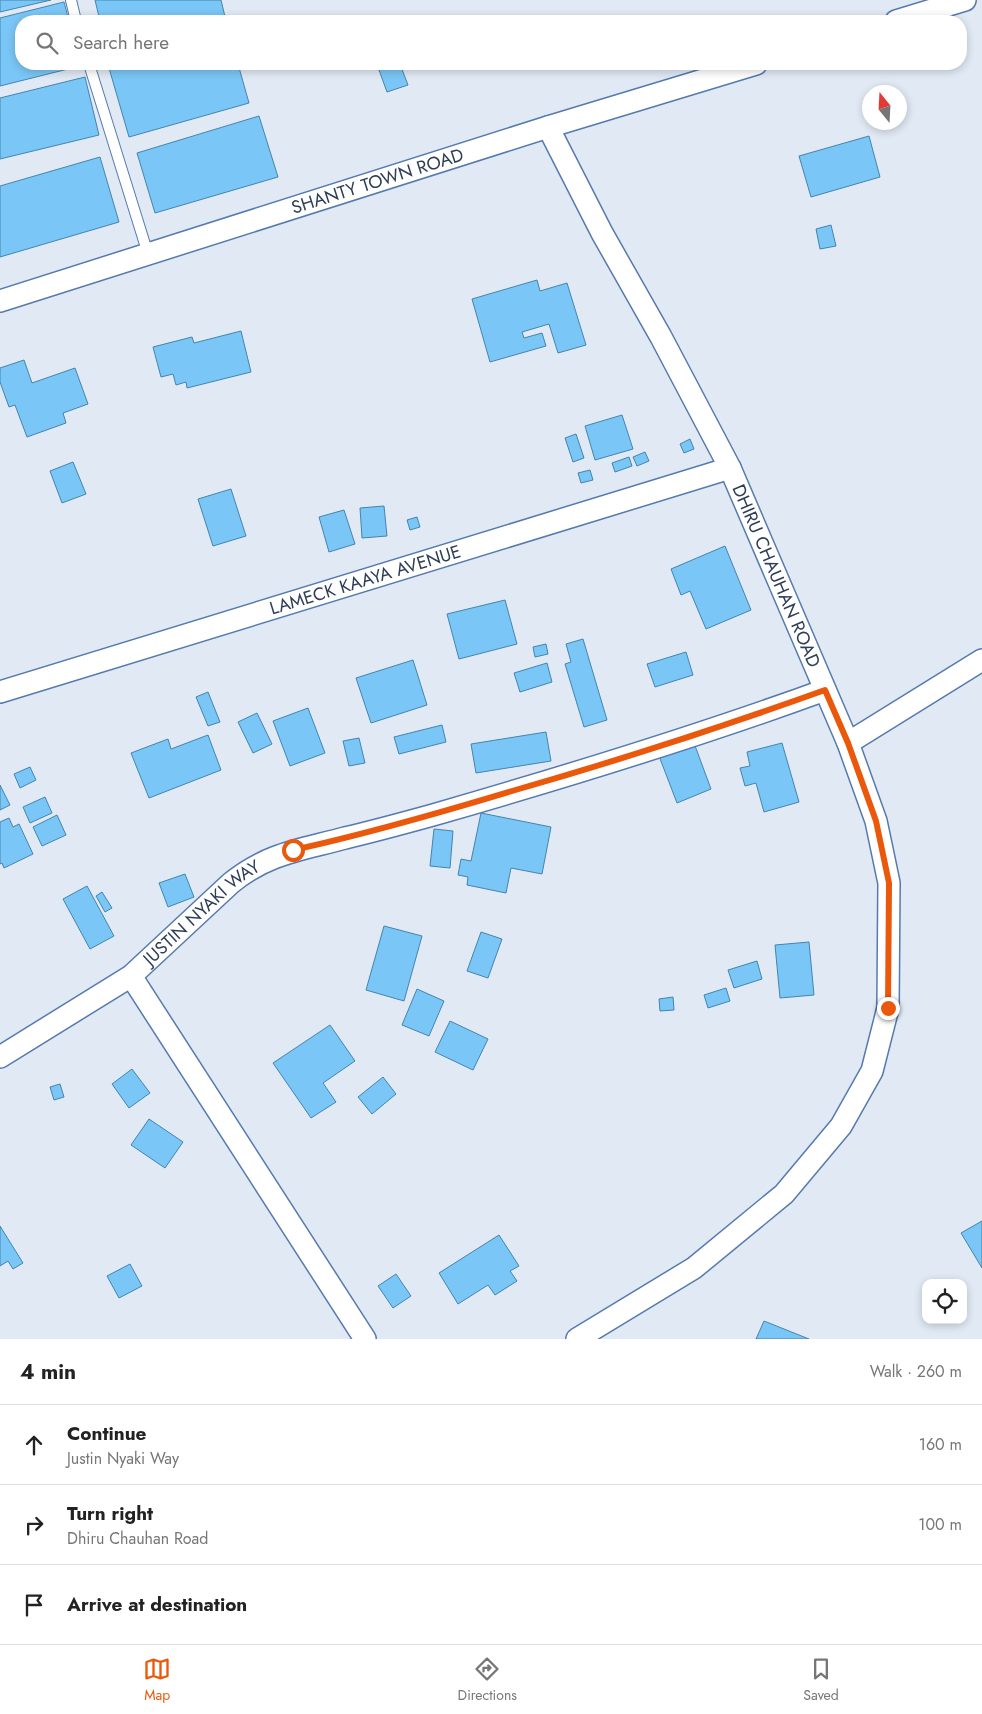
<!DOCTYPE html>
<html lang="en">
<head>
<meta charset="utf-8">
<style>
	:root { --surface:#fff; --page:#f2f2f2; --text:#222; --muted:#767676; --line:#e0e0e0; --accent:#ea580c }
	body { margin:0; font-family:Jost,sans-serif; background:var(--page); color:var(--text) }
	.controls { position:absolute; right:15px; bottom:15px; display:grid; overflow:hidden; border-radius:10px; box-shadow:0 2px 8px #0003 }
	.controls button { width:45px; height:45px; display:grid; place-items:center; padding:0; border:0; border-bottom:1px solid var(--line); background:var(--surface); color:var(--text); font:25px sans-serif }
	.compass { position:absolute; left:862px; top:85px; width:45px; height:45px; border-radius:50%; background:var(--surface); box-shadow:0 2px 8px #0003; rotate:342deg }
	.stop { position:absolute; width:15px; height:15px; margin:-11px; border:4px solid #ea580c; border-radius:50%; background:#fff }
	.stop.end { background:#ea580c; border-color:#fff; box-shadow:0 1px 5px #0008 }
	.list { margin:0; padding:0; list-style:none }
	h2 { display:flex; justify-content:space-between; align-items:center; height:65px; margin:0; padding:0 20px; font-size:21px }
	h2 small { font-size:16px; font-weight:400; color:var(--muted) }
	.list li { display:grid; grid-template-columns:32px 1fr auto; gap:15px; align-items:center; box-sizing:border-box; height:80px; padding:0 20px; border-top:1px solid var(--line) }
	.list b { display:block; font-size:19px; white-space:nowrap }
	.list p { margin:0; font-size:16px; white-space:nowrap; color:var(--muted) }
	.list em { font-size:16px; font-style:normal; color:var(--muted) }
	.icon { flex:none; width:28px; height:28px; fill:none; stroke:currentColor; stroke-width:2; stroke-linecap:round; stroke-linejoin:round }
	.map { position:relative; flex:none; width:982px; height:1339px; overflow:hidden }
	.search { position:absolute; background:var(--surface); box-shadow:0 2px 8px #0003; left:15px; right:15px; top:15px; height:55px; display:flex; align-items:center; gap:12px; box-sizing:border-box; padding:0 18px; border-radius:20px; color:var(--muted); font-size:19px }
	.sheet { height:305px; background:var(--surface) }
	nav { display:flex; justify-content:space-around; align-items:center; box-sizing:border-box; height:70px; border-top:1px solid var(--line); background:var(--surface); font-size:14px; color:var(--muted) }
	nav a { display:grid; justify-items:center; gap:2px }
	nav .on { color:var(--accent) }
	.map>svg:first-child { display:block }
	.building { fill:#7ac6f6; stroke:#4385ad }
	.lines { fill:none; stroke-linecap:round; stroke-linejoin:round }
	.service-casing { stroke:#567aae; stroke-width:12 }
	.minor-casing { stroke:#567aae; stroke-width:24 }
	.service { stroke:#fff; stroke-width:10 }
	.minor { stroke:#fff; stroke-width:21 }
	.route { stroke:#ea580c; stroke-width:6 }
	.labels { text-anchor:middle; stroke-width:4; stroke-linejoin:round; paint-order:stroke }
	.street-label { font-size:18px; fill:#2e3e55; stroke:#fff }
</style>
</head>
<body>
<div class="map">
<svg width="982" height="1339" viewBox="0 0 982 1339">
	<rect width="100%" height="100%" fill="#e0e9f4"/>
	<path class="building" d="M0,0H51L0,12Z
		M95,0H221L226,21H100Z
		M64,2L69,21H21V64H79L80,66L0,86V18Z
		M125,64H238L249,103L129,137L109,68Z
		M396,64H400L408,85L387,92L379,70Z
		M85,77L99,135L0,159V98Z
		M259,116L278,177L155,213L137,153Z
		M869,136L880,177L811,197L799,156Z
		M100,157L119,222L0,257V186Z
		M831,225L836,246L820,249L816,229Z
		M537,280L540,291L567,283L586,345L558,353L549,324L522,332L524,338L542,333L546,346L490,362L472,299Z
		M241,331L251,372L187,388L186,382L176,385L173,374L161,377L153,347L192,337L194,343Z
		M24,360L32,383L75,368L88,404L63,413L66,423L27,437L15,405L9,407L0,382V368Z
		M622,415L633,449L595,460L585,426Z
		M576,434L584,458L573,462L565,438Z
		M690,439L694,449L684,453L680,444Z
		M645,452L649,461L637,466L633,457Z
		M629,457L632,466L615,472L612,463Z
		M73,462L86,494L62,503L50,471Z
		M590,470L593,480L581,483L578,473Z
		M231,489L246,536L213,546L198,499Z
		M384,506L387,536L362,538L360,508Z
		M344,510L355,544L329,552L319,517Z
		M417,517L420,527L410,530L407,520Z
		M725,546L751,610L706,629L690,591L681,595L671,569Z
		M505,600L517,644L459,659L447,614Z
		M583,639L607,720L584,727L565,664L571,662L566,644Z
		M546,644L548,654L535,657L533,647Z
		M686,652L693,675L655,687L647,664Z
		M413,660L427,705L371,723L356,678Z
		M547,663L552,682L520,692L514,673Z
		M208,692L220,722L208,726L196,697Z
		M308,708L325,753L290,766L273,721Z
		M257,713L272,744L253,753L238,722Z
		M442,725L446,742L399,754L394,737Z
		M546,732L551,761L476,773L471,744Z
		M208,735L221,770L149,798L131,753L168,739L171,749Z
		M359,738L365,763L349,766L343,741Z
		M694,743L711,789L677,803L659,756Z
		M782,743L799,802L764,812L756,783L745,786L740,768L750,766L747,752Z
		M30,767L36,780L20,788L14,774Z
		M0,785L10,805L0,810Z
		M45,797L52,813L30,823L23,807Z
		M481,813L551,827L542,874L511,868L506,893L467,885L468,877L458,875L461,859L471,861Z
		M57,815L66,835L42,846L33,827Z
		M9,818L13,827L19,824L33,854L4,868L2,863L0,864V822Z
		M434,829L453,831L450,868L430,866Z
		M185,874L194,897L168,907L159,883Z
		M87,886L114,936L90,949L63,899Z
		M102,892L112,908L105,912L96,896Z
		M384,926L422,936L404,1001L366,990Z
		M481,932L502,939L488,978L467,971Z
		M809,942L814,995L780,998L775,945Z
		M757,961L762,979L734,988L728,970Z
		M726,988L730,1001L708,1008L704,995Z
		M417,989L444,1001L429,1036L402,1025Z
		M673,997L674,1010L660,1011L659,999Z
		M450,1021L488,1039L473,1070L435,1052Z
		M330,1025L355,1061L323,1083L336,1102L311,1118L273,1063Z
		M132,1069L150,1093L129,1108L112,1084Z
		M383,1077L396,1094L372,1114L358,1097Z
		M60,1084L64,1097L54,1100L50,1087Z
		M149,1119L183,1142L165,1168L131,1145Z
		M982,1221V1268L961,1233Z
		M0,1226L23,1263L13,1269L8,1261L0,1266Z
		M499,1235L519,1266L510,1271L517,1281L495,1295L488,1285L458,1304L439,1273Z
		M130,1264L142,1286L119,1298L107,1276Z
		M396,1274L411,1296L393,1308L378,1286Z
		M764,1321L809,1339H756Z"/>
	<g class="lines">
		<g class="service-casing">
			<path id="service" d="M71,0L76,21
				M89,64L148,254"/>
		</g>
		<g class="minor-casing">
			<g id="minor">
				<path d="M896,21L965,0"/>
				<path id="s1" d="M548,127L602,233L661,337L730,468L848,743L876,821L889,883L888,1008L872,1071L841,1126L784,1194L694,1268L577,1339"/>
				<path id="s2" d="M0,301L548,127L756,64"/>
				<path id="s3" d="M0,692L730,468"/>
				<path d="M848,743L982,660"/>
				<path d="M131,976L365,1339"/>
				<path id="s4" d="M0,1057L131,976L231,883C268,853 301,850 345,838C375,831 404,823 433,815C565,777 696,737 825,690"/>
			</g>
		</g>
		<use href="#service" class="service"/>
		<use href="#minor" class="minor"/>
	</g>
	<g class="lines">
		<path class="route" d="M293,850C367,834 439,813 512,791C617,761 722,727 825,690L848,743L876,821L889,883L888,1008"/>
	</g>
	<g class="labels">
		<g class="street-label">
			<text dy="6" stroke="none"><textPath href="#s2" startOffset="396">SHANTY TOWN ROAD</textPath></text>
			<text dy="6" stroke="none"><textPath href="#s1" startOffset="504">DHIRU CHAUHAN ROAD</textPath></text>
			<text dy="6" stroke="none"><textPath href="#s3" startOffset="382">LAMECK KAAYA AVENUE</textPath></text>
			<text dy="6" stroke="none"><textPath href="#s4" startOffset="249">JUSTIN NYAKI WAY</textPath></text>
		</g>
	</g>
</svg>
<div class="controls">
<button><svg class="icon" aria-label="locate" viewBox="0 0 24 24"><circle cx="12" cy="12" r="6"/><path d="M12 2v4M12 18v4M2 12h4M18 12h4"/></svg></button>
</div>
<svg class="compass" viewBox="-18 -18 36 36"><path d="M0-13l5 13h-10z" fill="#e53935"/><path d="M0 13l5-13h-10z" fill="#767676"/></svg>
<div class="stop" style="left:293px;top:850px"></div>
<div class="stop end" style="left:888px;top:1008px"></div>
<div class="search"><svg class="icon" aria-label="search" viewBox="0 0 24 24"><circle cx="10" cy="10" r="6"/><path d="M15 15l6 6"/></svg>Search here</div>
</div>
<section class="sheet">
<h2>4 min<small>Walk · 260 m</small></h2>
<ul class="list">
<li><svg class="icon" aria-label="ahead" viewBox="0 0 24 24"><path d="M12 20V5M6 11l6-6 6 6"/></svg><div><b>Continue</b><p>Justin Nyaki Way</p></div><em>160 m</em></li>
<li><svg class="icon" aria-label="right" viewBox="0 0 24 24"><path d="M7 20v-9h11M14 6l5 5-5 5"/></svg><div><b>Turn right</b><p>Dhiru Chauhan Road</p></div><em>100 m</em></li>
<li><svg class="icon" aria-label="arrive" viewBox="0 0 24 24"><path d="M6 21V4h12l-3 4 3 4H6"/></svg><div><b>Arrive at destination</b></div></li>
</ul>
</section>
<nav>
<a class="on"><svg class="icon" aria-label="map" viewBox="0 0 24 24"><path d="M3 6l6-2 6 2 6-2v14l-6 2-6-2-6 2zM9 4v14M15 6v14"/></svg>Map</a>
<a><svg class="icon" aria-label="directions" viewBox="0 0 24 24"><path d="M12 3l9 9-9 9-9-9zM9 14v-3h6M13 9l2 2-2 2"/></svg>Directions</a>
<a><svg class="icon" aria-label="saved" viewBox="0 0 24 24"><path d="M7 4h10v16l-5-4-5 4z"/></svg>Saved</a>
</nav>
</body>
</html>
